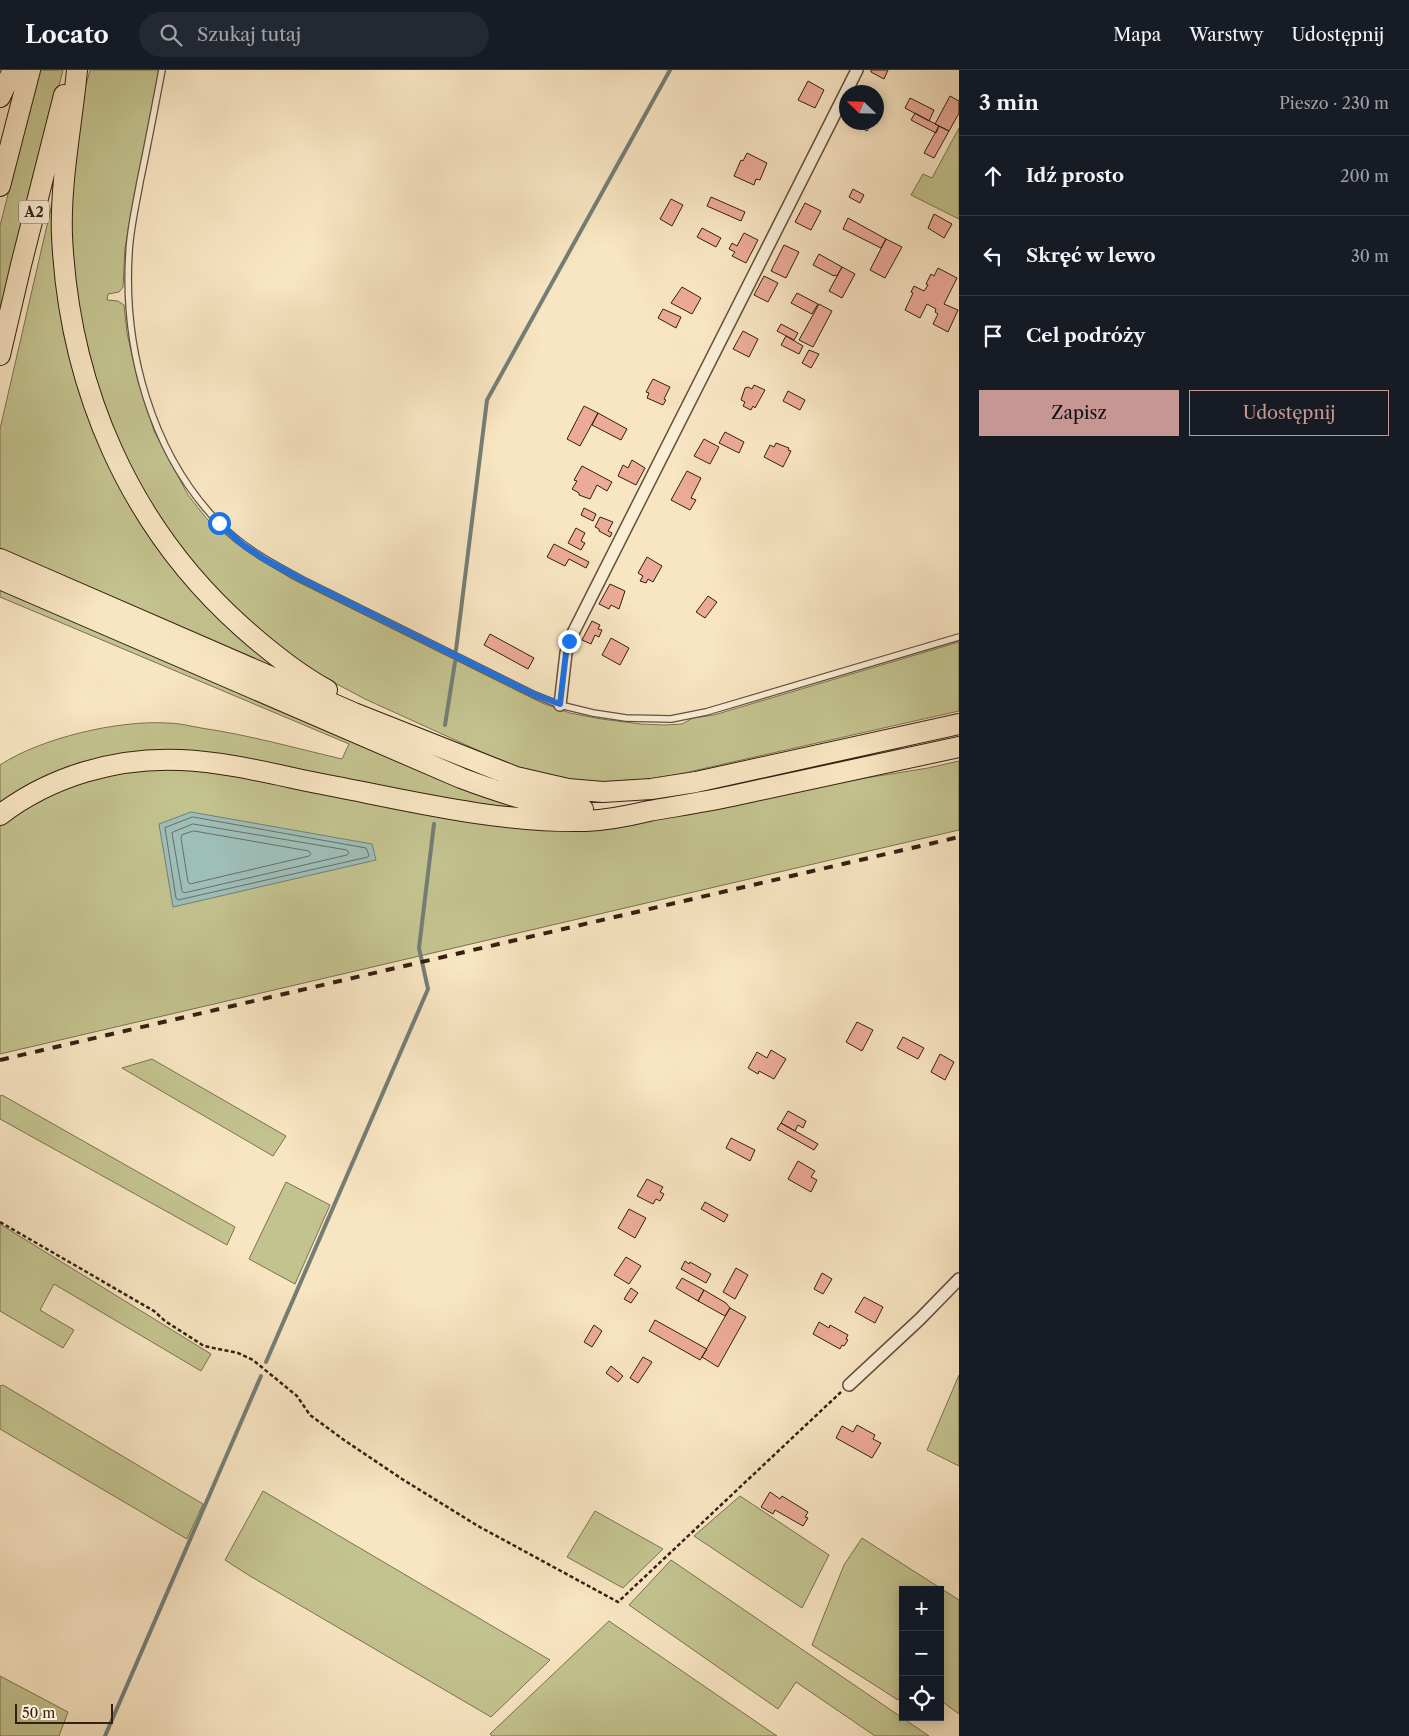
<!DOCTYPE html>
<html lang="pl">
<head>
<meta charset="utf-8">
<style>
	:root { --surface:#171b24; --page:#242831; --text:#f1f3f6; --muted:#9ea1a6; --line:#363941; --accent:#c59692 }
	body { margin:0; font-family:"Libre Caslon Text",serif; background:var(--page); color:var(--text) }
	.controls { position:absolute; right:15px; bottom:15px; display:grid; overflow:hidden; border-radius:0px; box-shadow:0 2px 12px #0003 }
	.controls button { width:45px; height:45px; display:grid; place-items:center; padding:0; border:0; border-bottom:1px solid var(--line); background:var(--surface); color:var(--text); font:25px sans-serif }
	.compass { position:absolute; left:839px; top:15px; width:45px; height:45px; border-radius:50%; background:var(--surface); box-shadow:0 2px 12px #0003; rotate:293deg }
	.scale { position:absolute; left:15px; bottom:12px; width:98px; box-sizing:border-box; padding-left:5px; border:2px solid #341f12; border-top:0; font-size:14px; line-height:18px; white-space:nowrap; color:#341f12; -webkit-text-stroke:4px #faeed7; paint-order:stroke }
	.stop { position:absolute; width:15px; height:15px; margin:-11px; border:4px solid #1a73e8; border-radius:50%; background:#fff }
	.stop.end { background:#1a73e8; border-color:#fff; box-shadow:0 1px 5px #0008 }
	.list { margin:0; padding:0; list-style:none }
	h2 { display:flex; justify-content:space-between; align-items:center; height:65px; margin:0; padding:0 20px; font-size:21px }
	h2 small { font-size:16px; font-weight:400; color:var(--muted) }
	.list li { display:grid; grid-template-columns:32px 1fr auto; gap:15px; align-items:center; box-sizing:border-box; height:80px; padding:0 20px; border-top:1px solid var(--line) }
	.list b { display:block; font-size:19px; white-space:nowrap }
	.list em { font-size:16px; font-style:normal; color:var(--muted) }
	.actions { display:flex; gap:10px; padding:15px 20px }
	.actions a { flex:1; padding:11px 0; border:1px solid var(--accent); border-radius:0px; text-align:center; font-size:18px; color:var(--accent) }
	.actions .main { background:var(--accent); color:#111 }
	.icon { flex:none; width:28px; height:28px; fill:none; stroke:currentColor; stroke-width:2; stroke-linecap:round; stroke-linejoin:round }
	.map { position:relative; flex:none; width:959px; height:1666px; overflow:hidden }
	header { display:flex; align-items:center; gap:30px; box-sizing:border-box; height:70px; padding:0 25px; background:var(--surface); border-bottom:1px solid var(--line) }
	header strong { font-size:24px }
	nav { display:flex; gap:28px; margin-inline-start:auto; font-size:18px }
	.search { width:350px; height:45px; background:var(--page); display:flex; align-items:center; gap:12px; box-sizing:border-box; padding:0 18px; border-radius:28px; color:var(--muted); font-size:19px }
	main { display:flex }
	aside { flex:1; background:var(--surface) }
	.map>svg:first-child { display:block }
	.green { fill:#c3c38f; stroke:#7c7150 }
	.water { fill:#9ebeb8; stroke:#747e76 }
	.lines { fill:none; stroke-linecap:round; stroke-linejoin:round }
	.shore { stroke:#696e65; stroke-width:1 }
	.stream { stroke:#747e76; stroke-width:4 }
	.building { fill:#ecab98; stroke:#341f12 }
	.lane-casing { stroke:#65503e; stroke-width:8 }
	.street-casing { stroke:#65503e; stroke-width:14 }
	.highway-casing { stroke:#341f12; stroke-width:22 }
	.path { stroke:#341f12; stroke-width:2.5; stroke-dasharray:4 2.5; stroke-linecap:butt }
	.lane { stroke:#faeed7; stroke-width:5.5 }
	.street { stroke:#faeed7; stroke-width:11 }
	.highway { stroke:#f8e5c2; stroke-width:20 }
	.rail { stroke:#341f12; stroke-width:4; stroke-dasharray:9 9; stroke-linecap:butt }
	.route { stroke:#1a73e8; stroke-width:6 }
	.labels { text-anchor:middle; stroke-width:4; stroke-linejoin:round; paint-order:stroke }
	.shield { fill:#faeed7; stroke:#6f5d4d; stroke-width:1 }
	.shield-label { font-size:14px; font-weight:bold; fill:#341f12 }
</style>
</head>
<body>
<header>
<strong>Locato</strong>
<div class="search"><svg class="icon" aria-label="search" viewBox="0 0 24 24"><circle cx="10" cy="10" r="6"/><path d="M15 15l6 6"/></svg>Szukaj tutaj</div>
<nav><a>Mapa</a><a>Warstwy</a><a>Udostępnij</a></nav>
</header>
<main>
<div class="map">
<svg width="959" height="1666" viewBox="0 0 959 1666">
	<rect width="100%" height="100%" fill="#f8e5c2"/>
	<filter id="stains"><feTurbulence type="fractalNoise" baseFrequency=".004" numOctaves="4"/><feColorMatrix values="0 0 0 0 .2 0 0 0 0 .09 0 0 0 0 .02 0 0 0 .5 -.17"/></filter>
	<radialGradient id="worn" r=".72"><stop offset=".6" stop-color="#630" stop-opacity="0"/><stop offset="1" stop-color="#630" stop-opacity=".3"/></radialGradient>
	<path class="green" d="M39,0H63L0,248V156Z
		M90,0H159L125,178L123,217L119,222L108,224L107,230L118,231L124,235L127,263L137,307L154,361L188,425L215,459L225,462L260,489L292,509L542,633L570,643L601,649L641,654L664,655L682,654L693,648L714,645L959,572V641L684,703L624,713L581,712L544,705L508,694L365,629L316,603L284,581L240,545L209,513L144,429L103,342L76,241L69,150L84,22Z
		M959,58V149L911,125L923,104L932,108Z
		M54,125L56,161L128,426L301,610L0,483V359Z
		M0,516L547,746L168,681L0,735V695C41,668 118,650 167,653C179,653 190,656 201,658C249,665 295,678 342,689L349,674L0,527Z
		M959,691V760L0,984V754L64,716L121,700L202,699L498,753L809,717L928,698Z
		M152,989L286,1066L273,1086L122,998Z
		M2,1025L235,1157L227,1175L0,1049V1026Z
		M286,1112L330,1135L295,1214L249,1189Z
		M0,1154L211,1284L201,1301L54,1214L40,1240L74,1260L63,1278L0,1241Z
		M959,1305V1396L927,1380Z
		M3,1315L203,1434L187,1469L0,1359V1316Z
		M263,1421L550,1590L491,1647L250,1506L225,1490Z
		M740,1426L829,1485L802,1538L694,1466Z
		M595,1441L663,1479L623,1518L567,1487Z
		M862,1468L959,1530V1644L940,1630V1520H903V1622L898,1630L812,1575L844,1495Z
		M671,1490L929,1666H875L796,1612L778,1639L629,1535Z
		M609,1551L777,1666H492L490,1664Z
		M0,1606L68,1642L59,1666H0Z"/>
	<path class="water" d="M191,742L372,774L376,790L173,837L159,754Z"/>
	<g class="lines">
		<path class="shore" d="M193,747L366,778L369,785L368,787L178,830L176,828L165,758Z
			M193,754L347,780L349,783L347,785L184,823L182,821L172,763Z
			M194,761L309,781L311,784L309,786L190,814L188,812L181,768L182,765Z"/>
		<path class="stream" d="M456,580L487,330L670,0
			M445,655L455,592
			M266,1292L428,919L419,878L434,754
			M105,1666L261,1306"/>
	</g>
	<path class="building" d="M871,0H888L884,9L871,2Z
		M808,11L824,20L815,38L798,30Z
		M950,26L959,31V43L949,61L935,54Z
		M910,28L934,40L929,51L905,38Z
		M915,43L939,56L936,63L911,50Z
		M851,52H873L867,61Z
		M939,56L949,61L934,88L924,83Z
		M747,83L767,93L760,110L756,109L754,115L734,106L741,90L743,91Z
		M853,119L864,125L860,133L849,127Z
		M711,127L745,142L741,151L707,136Z
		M671,129L683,135L672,156L660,149Z
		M805,133L821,141L811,160L795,152Z
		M934,144L952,154L944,168L928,158Z
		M848,148L886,169L881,178L843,159Z
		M702,158L721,168L716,177L697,167Z
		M744,163L758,170L746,193L732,186L735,182L729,179L732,173L737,176Z
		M886,169L902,177L885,208L870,200Z
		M784,175L799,182L786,208L771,201Z
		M819,184L842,197L837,206L835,205L834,206L813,195Z
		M842,197L855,204L842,228L829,221Z
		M938,198L957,208L944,234L958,240L948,262L933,254L938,244L935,242L936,239L927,234L920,248L905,240L913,223L911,222L914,216L924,221L928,215L926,214L931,204L934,206Z
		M764,206L778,213L768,232L754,225Z
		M682,217L701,228L692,244L671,233Z
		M797,223L818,234L812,244L791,233Z
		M819,234L832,241L813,277L799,270Z
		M663,239L681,247L676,258L658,248Z
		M781,254L798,263L794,270L777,261Z
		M743,261L758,269L749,287L733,279Z
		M786,266L803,276L799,284L781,275Z
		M809,280L819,284L811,298L802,293Z
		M653,309L670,317L664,329L666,330L663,335L647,328L649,323L646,322Z
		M754,315L765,320L755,338L753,336L751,340L743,336L745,332L741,330L745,318L748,317L752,319Z
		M788,321L805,330L800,340L783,331Z
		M584,336L598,343L580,376L567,369Z
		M598,343L627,359L621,370L592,355Z
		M725,362L744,372L739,383L719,373Z
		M704,369L719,377L710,394L694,386Z
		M776,373L789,378L788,380L791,381L783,397L764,387L770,375L774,377Z
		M632,390L645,398L636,415L618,406L623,395L628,398Z
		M582,396L612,412L607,421L597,415L590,429L579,425V423L572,419L577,411L574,410Z
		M687,401L701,408L691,428L696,430L690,440L671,430Z
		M584,438L596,444L593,451L581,445Z
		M600,447L613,452L608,461L612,463L610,467L599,461V459L595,457Z
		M576,458L585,463L581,471L585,473L581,480L568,473Z
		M554,474L589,492L586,498L569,489L565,496L547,487Z
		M647,487L662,496L653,512L648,509L646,513L640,511L643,506L638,503Z
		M610,514L625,521L619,539L611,535L609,539L599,534Z
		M708,526L717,532L705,548L696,542Z
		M592,551L600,555L598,559L602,560L599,567L595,565L591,574L582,570Z
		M490,564L534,588L528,599L484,575Z
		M611,568L629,578L620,595L602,585Z
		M857,952L873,960L862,981L846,972Z
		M903,967L924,978L918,989L897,978Z
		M771,980L786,989L774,1009L759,1001L758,1004L748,998L757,982L767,988Z
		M940,984L954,992L945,1010L931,1002Z
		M788,1041L806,1051L803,1058L798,1055L795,1061L781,1053Z
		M781,1053L818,1074L814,1080L777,1059Z
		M731,1068L755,1080L750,1091L726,1078Z
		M798,1091L815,1101L811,1107L817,1110L811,1122L788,1109Z
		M647,1109L663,1117L660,1122L664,1124L660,1131L656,1129L653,1134L637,1126Z
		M705,1132L728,1145L724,1152L701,1139Z
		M629,1139L646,1148L635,1168L618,1158Z
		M626,1187L641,1196L629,1214L614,1205Z
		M685,1191L689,1194L690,1192L711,1204L706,1213L681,1199Z
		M736,1198L748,1205L735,1229L723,1222Z
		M822,1203L832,1209L823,1224L814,1219Z
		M682,1208L704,1220L698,1231L676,1218Z
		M631,1218L638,1223L631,1233L624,1229Z
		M704,1220L726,1233L730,1238L725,1246L698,1231Z
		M864,1227L883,1237L875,1253L855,1242Z
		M730,1238L746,1247L718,1297L702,1287Z
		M655,1250L707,1279L700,1290L649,1261Z
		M819,1252L829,1258L830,1255L848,1265L846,1269L848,1270L844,1276L842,1275L840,1279L813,1264Z
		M594,1255L602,1261L592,1277L584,1272Z
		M643,1287L652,1292L638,1313L630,1308Z
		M611,1296L623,1306L618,1312L606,1303Z
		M857,1355L875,1365L873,1369L881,1373L872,1388L836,1368L842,1356L853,1362Z
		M770,1422L780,1429L782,1426L808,1442L805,1447L808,1448L803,1456L775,1440L773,1444L761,1437Z"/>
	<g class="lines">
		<g class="lane-casing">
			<path id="lane" d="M162,0C155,37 148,74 140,112C136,135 130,159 129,183C123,278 151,383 219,453C243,478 273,494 303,510L535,625L560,635L593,643L626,648L671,649L706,642L959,567"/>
		</g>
		<g class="street-casing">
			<path id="street" d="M560,635L566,583L569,571L857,0
				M849,1315L920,1249L959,1209"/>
		</g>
		<g class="highway-casing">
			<path id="highway" d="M77,0C72,54 60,111 62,166C69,317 129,456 242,557C269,581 296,603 327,620
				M0,27L13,0
				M0,116L30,0
				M0,285L21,195L64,25
				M0,489L354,643L516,707L568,719L603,722L651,719L696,712L959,654
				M0,509L461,708C501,723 540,736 583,739
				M0,745C51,706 117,687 181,690C225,692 269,703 312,712C402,729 494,753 586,751C608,750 628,746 649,741C677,736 704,732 732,726C808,710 883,693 959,677"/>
		</g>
		<path class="path" d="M0,1152L154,1241L165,1251L204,1276L238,1283L253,1290L297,1326L310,1345L344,1370L402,1409L478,1456L618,1532L841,1322"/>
		<use href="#lane" class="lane"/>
		<use href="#street" class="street"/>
		<use href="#highway" class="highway"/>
		<path class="rail" d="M0,990L959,767"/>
	</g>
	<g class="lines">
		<path class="route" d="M219,453L242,474L266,490L303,510L535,625L560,634L566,583L569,571"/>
	</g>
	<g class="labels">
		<rect class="shield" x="19" y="130.5" width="30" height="23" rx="4"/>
		<g class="shield-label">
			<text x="34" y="147">A2</text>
		</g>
	</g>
	<rect width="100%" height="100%" filter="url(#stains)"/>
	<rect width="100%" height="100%" fill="url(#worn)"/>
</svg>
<div class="controls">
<button>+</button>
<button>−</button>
<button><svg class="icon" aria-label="locate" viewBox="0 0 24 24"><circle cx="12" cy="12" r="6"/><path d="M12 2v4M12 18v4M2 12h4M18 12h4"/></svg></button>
</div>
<svg class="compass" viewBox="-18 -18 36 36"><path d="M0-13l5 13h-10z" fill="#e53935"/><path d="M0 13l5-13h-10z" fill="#9ea1a6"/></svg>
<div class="scale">50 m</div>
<div class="stop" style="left:219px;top:453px"></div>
<div class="stop end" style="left:569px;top:571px"></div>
</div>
<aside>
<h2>3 min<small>Pieszo · 230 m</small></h2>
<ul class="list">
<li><svg class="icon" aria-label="ahead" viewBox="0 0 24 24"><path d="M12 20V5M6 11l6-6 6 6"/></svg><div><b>Idź prosto</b></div><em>200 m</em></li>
<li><svg class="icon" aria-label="left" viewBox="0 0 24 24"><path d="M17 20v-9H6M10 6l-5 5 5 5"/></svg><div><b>Skręć w lewo</b></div><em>30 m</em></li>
<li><svg class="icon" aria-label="arrive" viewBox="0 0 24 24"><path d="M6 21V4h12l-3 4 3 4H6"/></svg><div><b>Cel podróży</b></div></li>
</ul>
<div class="actions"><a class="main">Zapisz</a><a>Udostępnij</a></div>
</aside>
</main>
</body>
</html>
